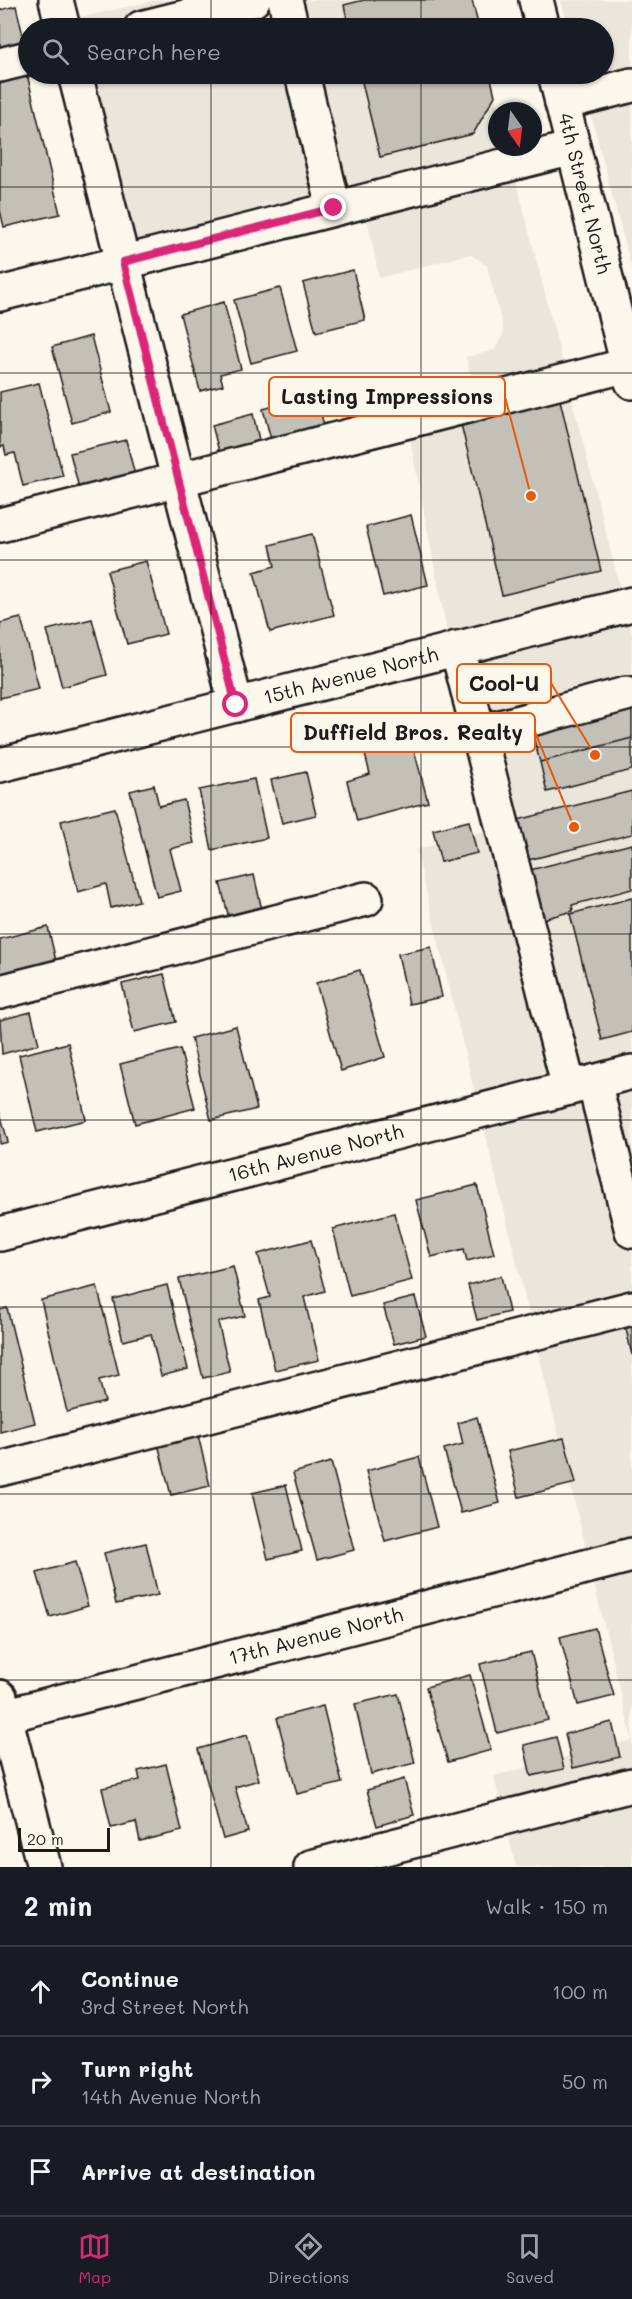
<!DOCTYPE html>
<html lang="en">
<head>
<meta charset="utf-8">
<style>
	:root { --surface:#171b24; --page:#20242c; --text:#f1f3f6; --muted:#9ea1a6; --line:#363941; --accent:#db2777 }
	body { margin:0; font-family:Mali,sans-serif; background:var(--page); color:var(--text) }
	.compass { position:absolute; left:488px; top:102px; width:54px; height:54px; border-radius:50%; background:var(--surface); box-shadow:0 2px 4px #0004; rotate:166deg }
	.scale { position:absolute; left:18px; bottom:15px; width:92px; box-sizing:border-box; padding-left:6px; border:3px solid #1c1c1c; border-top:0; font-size:16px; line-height:21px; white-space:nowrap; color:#1c1c1c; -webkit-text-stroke:4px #fbf7ec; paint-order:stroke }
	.stop { position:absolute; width:18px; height:18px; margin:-14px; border:4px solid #db2777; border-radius:50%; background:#fff }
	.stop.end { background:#db2777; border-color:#fff; box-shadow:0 2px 6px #0008 }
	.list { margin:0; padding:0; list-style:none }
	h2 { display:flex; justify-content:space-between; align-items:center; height:78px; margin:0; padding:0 24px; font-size:26px }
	h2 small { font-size:20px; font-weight:400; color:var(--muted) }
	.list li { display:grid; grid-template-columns:39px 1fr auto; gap:18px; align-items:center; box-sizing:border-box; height:90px; padding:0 24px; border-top:2px solid var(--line) }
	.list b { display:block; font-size:22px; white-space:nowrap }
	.list p { margin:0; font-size:20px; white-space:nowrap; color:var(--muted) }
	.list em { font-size:20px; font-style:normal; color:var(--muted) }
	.icon { flex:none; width:33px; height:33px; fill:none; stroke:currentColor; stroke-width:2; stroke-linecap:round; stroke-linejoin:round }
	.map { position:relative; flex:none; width:632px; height:1867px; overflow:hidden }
	.search { position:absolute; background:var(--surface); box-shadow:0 2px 4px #0004; left:18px; right:18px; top:18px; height:66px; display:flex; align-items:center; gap:15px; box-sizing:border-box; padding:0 21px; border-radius:33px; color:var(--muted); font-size:22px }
	.sheet { height:348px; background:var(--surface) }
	nav { display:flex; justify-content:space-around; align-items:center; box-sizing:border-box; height:84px; border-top:2px solid var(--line); background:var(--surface); font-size:16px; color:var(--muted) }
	nav a { display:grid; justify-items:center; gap:3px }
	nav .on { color:var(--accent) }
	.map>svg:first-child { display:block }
	.built { fill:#eae6dc }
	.building { fill:#c3c0b8; stroke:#1c1c1c; stroke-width:1.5 }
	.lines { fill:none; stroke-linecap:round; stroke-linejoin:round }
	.minor-casing { stroke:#1c1c1c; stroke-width:38 }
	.major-casing { stroke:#1c1c1c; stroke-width:38 }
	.minor { stroke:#fbf7ec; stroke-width:33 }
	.major { stroke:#fbf7ec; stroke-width:33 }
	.route { stroke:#db2777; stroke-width:8 }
	.grid { fill:none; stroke:#1c1c1c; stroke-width:1.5; stroke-opacity:0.55 }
	.labels { text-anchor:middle; stroke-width:6; stroke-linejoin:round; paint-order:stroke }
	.street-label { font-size:20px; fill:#1c1c1c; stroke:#fbf7ec }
	.leader { fill:none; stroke:#e8590c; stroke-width:2 }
	.callout-dot { fill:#e8590c; stroke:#fbf7ec; stroke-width:2 }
	.callout { fill:#fbf7ec; stroke:#e8590c; stroke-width:2 }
	.callout-label { font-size:21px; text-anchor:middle; font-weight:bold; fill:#1c1c1c }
</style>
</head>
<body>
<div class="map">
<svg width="632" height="1867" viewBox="0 0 632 1867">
	<rect width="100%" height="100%" fill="#fbf7ec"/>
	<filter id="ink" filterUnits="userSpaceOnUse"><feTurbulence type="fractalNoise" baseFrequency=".0167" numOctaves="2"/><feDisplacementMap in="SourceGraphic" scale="12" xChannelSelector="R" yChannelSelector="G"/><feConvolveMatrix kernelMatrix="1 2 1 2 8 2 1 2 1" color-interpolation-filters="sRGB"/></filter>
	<g filter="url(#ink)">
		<path class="built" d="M158,0H470L477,28H80L77,18Z
			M561,0H632V270L580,74H604V28H568Z
			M91,74H489L499,111L497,147H503L134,241Z
			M516,180L620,588L447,633L406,418L464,403L473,386L466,357L495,350L504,332L487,266L470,254L379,278L367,218Z
			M629,622L632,634V1054L475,1094L416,850L485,831L454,667Z
			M632,1091V1537L586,1549L484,1128Z
			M632,1574V1739L594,1583Z
			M632,1740V1867H516L494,1776Z"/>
		<path class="building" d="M364,0H472L479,28H349L344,5Z
			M16,6L26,48L0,55V10Z
			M27,74L60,214L4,227L0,210V80Z
			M360,74H490L495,96L473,134L380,157Z
			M353,270L365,320L316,332L303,283Z
			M280,288L297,351L251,363L234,300Z
			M224,302L241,369L220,374L223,385L200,391L180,314Z
			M91,336L111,412L72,423L52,347Z
			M39,383L63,476L23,486L15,453L6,455L4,446L0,447V392Z
			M316,395L327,437L274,451L263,409Z
			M559,396L601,571L502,595L460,420Z
			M253,414L262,453L222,463L212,425Z
			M126,440L137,483L81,496L70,453Z
			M411,515L428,585L383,596L366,527Z
			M312,534L334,615L270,632L254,572L275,566L270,545Z
			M146,561L166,634L127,644L107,571Z
			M21,618L39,689L0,698V623Z
			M92,619L107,675L62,687L47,630Z
			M632,704V738L540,762L531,729Z
			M632,738V770L547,792L540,762Z
			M412,742L428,802L357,821L347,781L370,774L365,754Z
			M306,772L316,815L282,823L271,780Z
			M254,779L267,838L212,850L199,790Z
			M154,785L159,806L184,800L194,843L170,849L181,891L157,897L130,791Z
			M632,791V834L524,861L514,821Z
			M115,808L139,901L111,908L106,884L78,892L61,821Z
			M469,821L477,853L441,862L433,830Z
			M632,844V889L572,905L573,911L535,921L522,872Z
			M254,875L262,910L229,918L220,883Z
			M632,898V1032L602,1040L570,914Z
			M48,927L56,961L0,975V939Z
			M431,947L442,997L409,1004L398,954Z
			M360,970L385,1057L341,1071L316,983Z
			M164,974L176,1022L134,1032L122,984Z
			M31,1012L39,1044L2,1054L0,1020Z
			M236,1026L257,1109L211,1120L191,1038Z
			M68,1043L86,1120L37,1132L19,1055Z
			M180,1049L195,1108L135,1124L120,1064Z
			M0,1113L8,1142L0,1144Z
			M477,1185L494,1254L467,1261L464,1249L431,1257L416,1200Z
			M394,1213L412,1280L350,1296L333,1229Z
			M311,1240L325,1291L304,1297L319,1360L275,1370L259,1300L270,1297L258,1254Z
			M233,1266L245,1316L218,1322L230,1372L203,1378L179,1279Z
			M501,1276L509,1312L477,1320L468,1285Z
			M167,1285L188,1369L161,1376L151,1334L123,1341L113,1299Z
			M97,1286L119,1375L99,1380L105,1402L67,1412L41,1300Z
			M415,1297L426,1336L394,1344L383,1305Z
			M7,1308L35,1423L0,1432V1310Z
			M632,1324V1355L625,1325Z
			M477,1417L500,1503L461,1513L444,1449L463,1444L458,1423Z
			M198,1435L210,1486L171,1495L158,1444Z
			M564,1438L576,1483L519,1497L508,1451Z
			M419,1457L437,1527L385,1541L366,1471Z
			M331,1462L354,1550L317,1560L293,1473Z
			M286,1485L302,1551L268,1559L252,1493Z
			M146,1543L158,1595L116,1604L104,1553Z
			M75,1562L88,1606L50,1617L37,1573Z
			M595,1628L614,1696L578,1705L560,1637Z
			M531,1652L548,1720L497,1733L480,1664Z
			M470,1675L491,1750L448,1762L426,1687Z
			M398,1694L415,1763L371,1774L355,1704Z
			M323,1706L342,1783L297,1794L277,1718Z
			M612,1722L620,1757L573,1768L565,1734Z
			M247,1735L259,1780L235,1787L248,1832L223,1839L198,1749Z
			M556,1737L564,1769L531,1776L524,1745Z
			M166,1764L182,1831L140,1841L136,1822L111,1828L102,1788L140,1780L138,1771Z
			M404,1779L414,1815L377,1826L367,1790Z"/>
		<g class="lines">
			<g class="minor-casing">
				<g id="minor">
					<path d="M56,0L63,28"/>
					<path d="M285,0L292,28"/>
					<path d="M141,28L253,0"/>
					<path d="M0,65L28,58"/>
					<path d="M75,74L236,705"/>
					<path d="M302,74L334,208"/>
					<path d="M562,103L632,85"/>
					<path d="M0,294L573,148"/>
					<path d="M0,525L628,365"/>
					<path d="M457,648L569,1088"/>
					<path d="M478,733L626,694"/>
					<path id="s1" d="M0,765L632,604"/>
					<path d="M0,992L366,899"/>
					<path d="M594,1082L632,1231"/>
					<path id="s2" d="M0,1234L632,1072"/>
					<path d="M0,1469L632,1308"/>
					<path d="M0,1697L44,1867"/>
					<path id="s3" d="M0,1717L632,1555"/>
					<path d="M311,1867L632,1785"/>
				</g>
			</g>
			<g class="major-casing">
				<g id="major">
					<path d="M536,0L543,28"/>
					<path id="s4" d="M555,74L632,382"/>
				</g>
			</g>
			<use href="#minor" class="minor"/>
			<use href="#major" class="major"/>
		</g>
	</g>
	<g class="lines" filter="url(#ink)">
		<path class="route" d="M236,705L123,262L334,208"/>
	</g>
	<path class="grid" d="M211,0V28M421,0V28M211,74V1867M421,74V1867M0,187H632M0,373H632M0,560H632M0,747H632M0,934H632M0,1120H632M0,1307H632M0,1494H632M0,1680H632"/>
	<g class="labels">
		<g class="street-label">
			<text dy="7" stroke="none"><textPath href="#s4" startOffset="123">4th Street North</textPath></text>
			<text dy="7" stroke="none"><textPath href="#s1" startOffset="362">15th Avenue North</textPath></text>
			<text dy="7" stroke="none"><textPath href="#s2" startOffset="326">16th Avenue North</textPath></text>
			<text dy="7" stroke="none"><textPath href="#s3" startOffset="326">17th Avenue North</textPath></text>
		</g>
	</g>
	<path class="leader" d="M531 496L505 397M595 755L551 683M574 827L535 732"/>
	<g class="callout-dot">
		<circle cx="531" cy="496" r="6"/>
		<circle cx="595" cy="755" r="6"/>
		<circle cx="574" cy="827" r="6"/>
	</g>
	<g class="callout">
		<rect x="269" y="377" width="236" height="39" rx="6"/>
		<rect x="457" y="664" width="94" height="39" rx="6"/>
		<rect x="291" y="713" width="244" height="39" rx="6"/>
	</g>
	<g class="callout-label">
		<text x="387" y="404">Lasting Impressions</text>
		<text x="504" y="691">Cool-U</text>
		<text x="413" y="740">Duffield Bros. Realty</text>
	</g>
</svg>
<svg class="compass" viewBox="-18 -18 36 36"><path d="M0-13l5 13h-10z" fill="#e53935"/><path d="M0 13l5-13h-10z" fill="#9ea1a6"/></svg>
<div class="scale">20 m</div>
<div class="stop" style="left:236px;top:705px"></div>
<div class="stop end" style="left:334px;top:208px"></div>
<div class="search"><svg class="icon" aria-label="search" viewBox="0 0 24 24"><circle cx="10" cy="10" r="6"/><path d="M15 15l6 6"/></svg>Search here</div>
</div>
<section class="sheet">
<h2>2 min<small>Walk · 150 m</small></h2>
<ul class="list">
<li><svg class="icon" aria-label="ahead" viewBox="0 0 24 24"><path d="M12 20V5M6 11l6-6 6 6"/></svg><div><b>Continue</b><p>3rd Street North</p></div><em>100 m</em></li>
<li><svg class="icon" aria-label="right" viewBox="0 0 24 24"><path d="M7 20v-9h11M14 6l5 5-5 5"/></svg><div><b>Turn right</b><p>14th Avenue North</p></div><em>50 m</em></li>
<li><svg class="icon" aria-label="arrive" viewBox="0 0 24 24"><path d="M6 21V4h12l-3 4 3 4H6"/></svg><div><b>Arrive at destination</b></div></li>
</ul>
</section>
<nav>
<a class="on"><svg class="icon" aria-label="map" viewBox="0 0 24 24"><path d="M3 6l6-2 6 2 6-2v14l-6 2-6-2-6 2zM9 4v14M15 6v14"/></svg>Map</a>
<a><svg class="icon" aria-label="directions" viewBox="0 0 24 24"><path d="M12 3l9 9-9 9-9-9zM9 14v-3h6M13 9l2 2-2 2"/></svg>Directions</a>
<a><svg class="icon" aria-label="saved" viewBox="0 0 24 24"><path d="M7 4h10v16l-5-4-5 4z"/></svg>Saved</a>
</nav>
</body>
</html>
